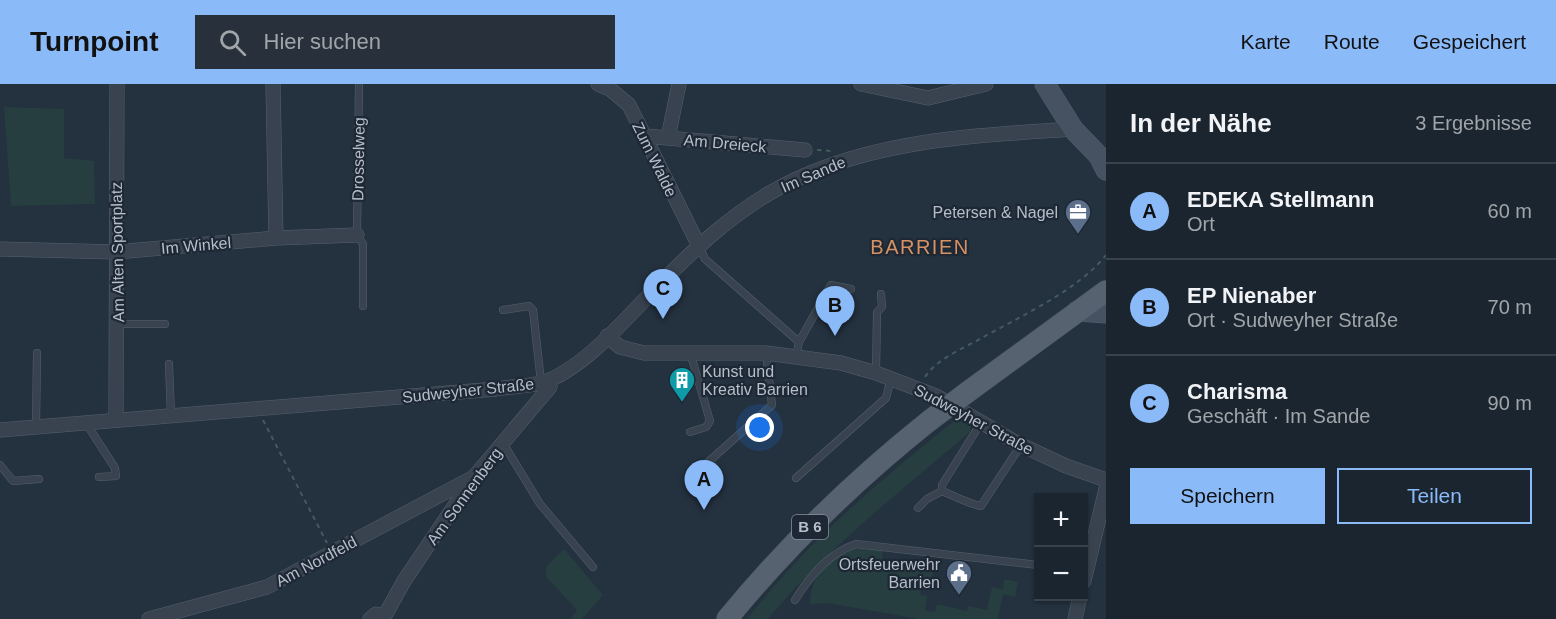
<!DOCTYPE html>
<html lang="de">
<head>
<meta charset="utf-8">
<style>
	:root { --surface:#1b252f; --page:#28313b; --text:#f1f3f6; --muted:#a0a5aa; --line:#39424b; --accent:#8bbaf9 }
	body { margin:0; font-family:Helvetica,sans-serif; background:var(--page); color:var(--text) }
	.controls { position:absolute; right:18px; bottom:18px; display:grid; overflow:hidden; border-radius:0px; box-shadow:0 2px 4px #0004 }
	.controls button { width:54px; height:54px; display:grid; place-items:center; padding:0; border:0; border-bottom:2px solid var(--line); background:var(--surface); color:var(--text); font:30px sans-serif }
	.you { position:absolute; left:760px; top:344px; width:21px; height:21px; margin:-15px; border:4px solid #fff; border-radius:50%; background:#1a73e8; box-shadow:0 0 0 9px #1a73e833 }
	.badge { display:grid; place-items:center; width:39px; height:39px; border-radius:50%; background:var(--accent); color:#111; font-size:20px; font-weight:700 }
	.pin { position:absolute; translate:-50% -50px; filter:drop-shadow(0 2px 3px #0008) }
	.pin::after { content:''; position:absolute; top:32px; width:21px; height:18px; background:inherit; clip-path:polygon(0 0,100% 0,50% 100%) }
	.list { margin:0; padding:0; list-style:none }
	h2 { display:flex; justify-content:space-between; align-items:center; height:78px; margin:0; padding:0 24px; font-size:26px }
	h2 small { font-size:20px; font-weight:400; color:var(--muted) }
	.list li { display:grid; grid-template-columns:39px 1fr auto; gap:18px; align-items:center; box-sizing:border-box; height:96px; padding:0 24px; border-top:2px solid var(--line) }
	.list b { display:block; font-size:22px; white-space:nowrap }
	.list p { margin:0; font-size:20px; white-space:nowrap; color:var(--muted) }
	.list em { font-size:20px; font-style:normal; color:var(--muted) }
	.actions { display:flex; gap:12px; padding:18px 24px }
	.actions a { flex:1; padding:14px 0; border:2px solid var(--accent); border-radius:0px; text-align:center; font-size:21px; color:var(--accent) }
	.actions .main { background:var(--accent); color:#111 }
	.icon { flex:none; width:33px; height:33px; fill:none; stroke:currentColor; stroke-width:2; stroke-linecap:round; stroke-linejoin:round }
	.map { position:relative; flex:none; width:1106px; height:535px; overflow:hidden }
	header { display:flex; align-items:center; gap:36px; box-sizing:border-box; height:84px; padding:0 30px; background:var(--accent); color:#111 }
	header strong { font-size:28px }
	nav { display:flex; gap:33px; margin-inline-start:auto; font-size:21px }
	.search { width:420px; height:54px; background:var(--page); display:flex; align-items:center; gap:15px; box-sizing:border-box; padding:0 21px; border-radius:0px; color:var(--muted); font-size:22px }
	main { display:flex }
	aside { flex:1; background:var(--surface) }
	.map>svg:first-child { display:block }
	.green { fill:#263e40 }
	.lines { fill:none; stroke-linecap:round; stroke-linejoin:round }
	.lane-casing { stroke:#56616d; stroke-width:8 }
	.street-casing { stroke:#56616d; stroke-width:15 }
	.secondary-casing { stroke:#56616d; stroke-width:21 }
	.primary-casing { stroke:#424c58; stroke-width:22 }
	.path { stroke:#445b5d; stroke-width:2; stroke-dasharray:4.5 4.5; stroke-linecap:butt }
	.lane { stroke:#38434f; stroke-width:7 }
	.street { stroke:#38434f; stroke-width:14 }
	.secondary { stroke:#465262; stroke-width:20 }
	.primary { stroke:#56626f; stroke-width:21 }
	.primary-bridge-casing { stroke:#424c58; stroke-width:22; stroke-linecap:butt }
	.primary-bridge { stroke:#56626f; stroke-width:21 }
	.labels { text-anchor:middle; stroke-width:4.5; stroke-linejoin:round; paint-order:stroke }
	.shield { fill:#1d2834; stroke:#87919d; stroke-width:1.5 }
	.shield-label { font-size:15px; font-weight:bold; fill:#b5beca }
	.street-label { font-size:16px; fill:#b5beca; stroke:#1d2834 }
	.poi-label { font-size:16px; fill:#b5beca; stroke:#1d2834; text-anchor:end }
	.quarter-label { font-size:20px; letter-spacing:1.5px; fill:#d69164; stroke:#1d2834 }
</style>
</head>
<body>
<header>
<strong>Turnpoint</strong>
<div class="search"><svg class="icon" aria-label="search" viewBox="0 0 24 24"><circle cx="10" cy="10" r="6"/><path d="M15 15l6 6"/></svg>Hier suchen</div>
<nav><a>Karte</a><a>Route</a><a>Gespeichert</a></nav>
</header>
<main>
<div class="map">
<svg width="1106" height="535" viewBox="0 0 1106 535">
	<rect width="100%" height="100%" fill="#24313f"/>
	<path class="green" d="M4,23L64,25V74L94,77L95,120L11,122Z
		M966,331L971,341L970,348C900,408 827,464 768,535H747C809,456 881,395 959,333Z
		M852,464L883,466L882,478L934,485L931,498L923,497L920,511L927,512L925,526L935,528L937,520L967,527L968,522L987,526L992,503L1003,505L1004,495L1018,498L1015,513L1003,510L998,535H919L827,519L810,520C810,492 827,477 852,464Z
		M564,465L603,511L582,535H571L577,526L546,493V483Z"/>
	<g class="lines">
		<g class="lane-casing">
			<path id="lane" d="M359,0L357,151L363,160V222
				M699,162L705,175L799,258
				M503,226L529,222L533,226L541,298
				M118,240H165
				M796,273L799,258L831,201L851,205
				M169,280L171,332
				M876,289L877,228L882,223L881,210
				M982,337L942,401V407C955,412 968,420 981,422L1021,361
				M86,339L115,384L116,392L99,393
				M36,343L37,269
				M690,348L706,343L710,337L690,268
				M503,359L540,420L593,483
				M0,381L13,397L39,395
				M697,388L772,321L766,269
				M796,394L886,314L891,294
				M918,424L927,415L942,407
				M795,516C809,493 829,469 856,460L1038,481"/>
		</g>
		<g class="street-casing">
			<path id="street" d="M273,0L276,154
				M598,0L610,5L629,21L699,162
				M861,0L928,14L986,0
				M645,52L805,66
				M668,54L679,0
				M0,165L116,168L276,154L357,151
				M607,252L620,263L644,269H766L841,279L876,289L936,312L1017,359L1066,382L1106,396
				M116,336L117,0
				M0,346L496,305C512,302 534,303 550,296C591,277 625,235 656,204C690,169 726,135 768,110C859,56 969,52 1073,45
				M1084,497L1106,405
				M149,535L267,503L474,393
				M370,535L376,530L384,533
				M383,535L404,497L474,393L550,303L549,296
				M1075,535L1080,512"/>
		</g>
		<g class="secondary-casing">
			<path id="secondary" d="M1045,0L1073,45L1099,72L1106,86
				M1077,227L1106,229"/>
		</g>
		<g class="primary-casing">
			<path id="primary" d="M969,307L1106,207
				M727,535C787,462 855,396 929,337"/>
		</g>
		<path class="path" d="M817,66L832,67
			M925,293C937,275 960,266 978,256C1017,234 1079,206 1106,171
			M263,336L327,459"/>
		<use href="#lane" class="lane"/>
		<use href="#street" class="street"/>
		<use href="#secondary" class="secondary"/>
		<use href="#primary" class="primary"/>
		<g class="primary-bridge-casing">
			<path id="primary-bridge" d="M929,337L969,307"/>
		</g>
		<use href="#primary-bridge" class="primary-bridge"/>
	</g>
	<defs>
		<g id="office-pin" transform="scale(1.35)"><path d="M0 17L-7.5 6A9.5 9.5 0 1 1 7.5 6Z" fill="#5c6f8a" stroke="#1d2834"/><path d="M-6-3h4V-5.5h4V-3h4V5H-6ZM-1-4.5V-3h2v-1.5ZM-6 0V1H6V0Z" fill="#fff"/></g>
		<g id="building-pin" transform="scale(1.35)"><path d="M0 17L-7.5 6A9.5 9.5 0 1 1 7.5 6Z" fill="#0f9aa8" stroke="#1d2834"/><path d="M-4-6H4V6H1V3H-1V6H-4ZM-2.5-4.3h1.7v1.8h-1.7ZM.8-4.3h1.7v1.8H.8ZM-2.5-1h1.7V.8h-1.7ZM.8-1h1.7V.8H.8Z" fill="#fff"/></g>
		<g id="civic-pin" transform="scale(1.35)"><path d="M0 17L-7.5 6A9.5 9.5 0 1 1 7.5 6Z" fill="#5c6f8a" stroke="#1d2834"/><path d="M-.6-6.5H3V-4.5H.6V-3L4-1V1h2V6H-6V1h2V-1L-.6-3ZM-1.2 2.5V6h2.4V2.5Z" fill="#fff"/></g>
	</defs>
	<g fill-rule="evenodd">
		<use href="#office-pin" x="1078" y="128"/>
		<use href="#building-pin" x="682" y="296"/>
		<use href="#civic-pin" x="959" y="489"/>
	</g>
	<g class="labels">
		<rect class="shield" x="792" y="431" width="36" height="24" rx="4.5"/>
		<g class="shield-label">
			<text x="810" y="448">B 6</text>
		</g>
		<g class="street-label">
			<text transform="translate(725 59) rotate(5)" y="6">Am Dreieck</text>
			<text transform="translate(358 75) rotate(-89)" y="6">Drosselweg</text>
			<text transform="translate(655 75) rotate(64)" y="6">Zum Walde</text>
			<text transform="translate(813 90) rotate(-23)" y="6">Im Sande</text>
			<text transform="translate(196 161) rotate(-5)" y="6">Im Winkel</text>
			<text transform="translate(117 168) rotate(-91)" y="6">Am Alten Sportplatz</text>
			<text transform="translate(468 306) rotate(-6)" y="6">Sudweyher Straße</text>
			<text transform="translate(974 335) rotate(28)" y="6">Sudweyher Straße</text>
			<text transform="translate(464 412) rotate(-54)" y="6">Am Sonnenberg</text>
			<text transform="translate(316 477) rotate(-28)" y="6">Am Nordfeld</text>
		</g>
		<g class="poi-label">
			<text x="1058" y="134">Petersen &amp; Nagel</text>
			<text x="702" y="293" text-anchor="start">Kunst und<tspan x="702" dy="18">Kreativ Barrien</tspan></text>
			<text x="940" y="486">Ortsfeuerwehr<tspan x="940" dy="18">Barrien</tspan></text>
		</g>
		<g class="quarter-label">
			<text x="920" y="170">BARRIEN</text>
		</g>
	</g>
</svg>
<div class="controls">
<button>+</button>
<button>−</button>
</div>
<div class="you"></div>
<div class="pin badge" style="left:704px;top:426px">A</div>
<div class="pin badge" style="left:835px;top:252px">B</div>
<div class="pin badge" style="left:663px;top:235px">C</div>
</div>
<aside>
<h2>In der Nähe<small>3 Ergebnisse</small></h2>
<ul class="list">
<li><span class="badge">A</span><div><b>EDEKA Stellmann</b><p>Ort</p></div><em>60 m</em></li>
<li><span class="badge">B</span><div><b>EP Nienaber</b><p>Ort · Sudweyher Straße</p></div><em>70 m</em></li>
<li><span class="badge">C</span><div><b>Charisma</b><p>Geschäft · Im Sande</p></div><em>90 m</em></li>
</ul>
<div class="actions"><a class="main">Speichern</a><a>Teilen</a></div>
</aside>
</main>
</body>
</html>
